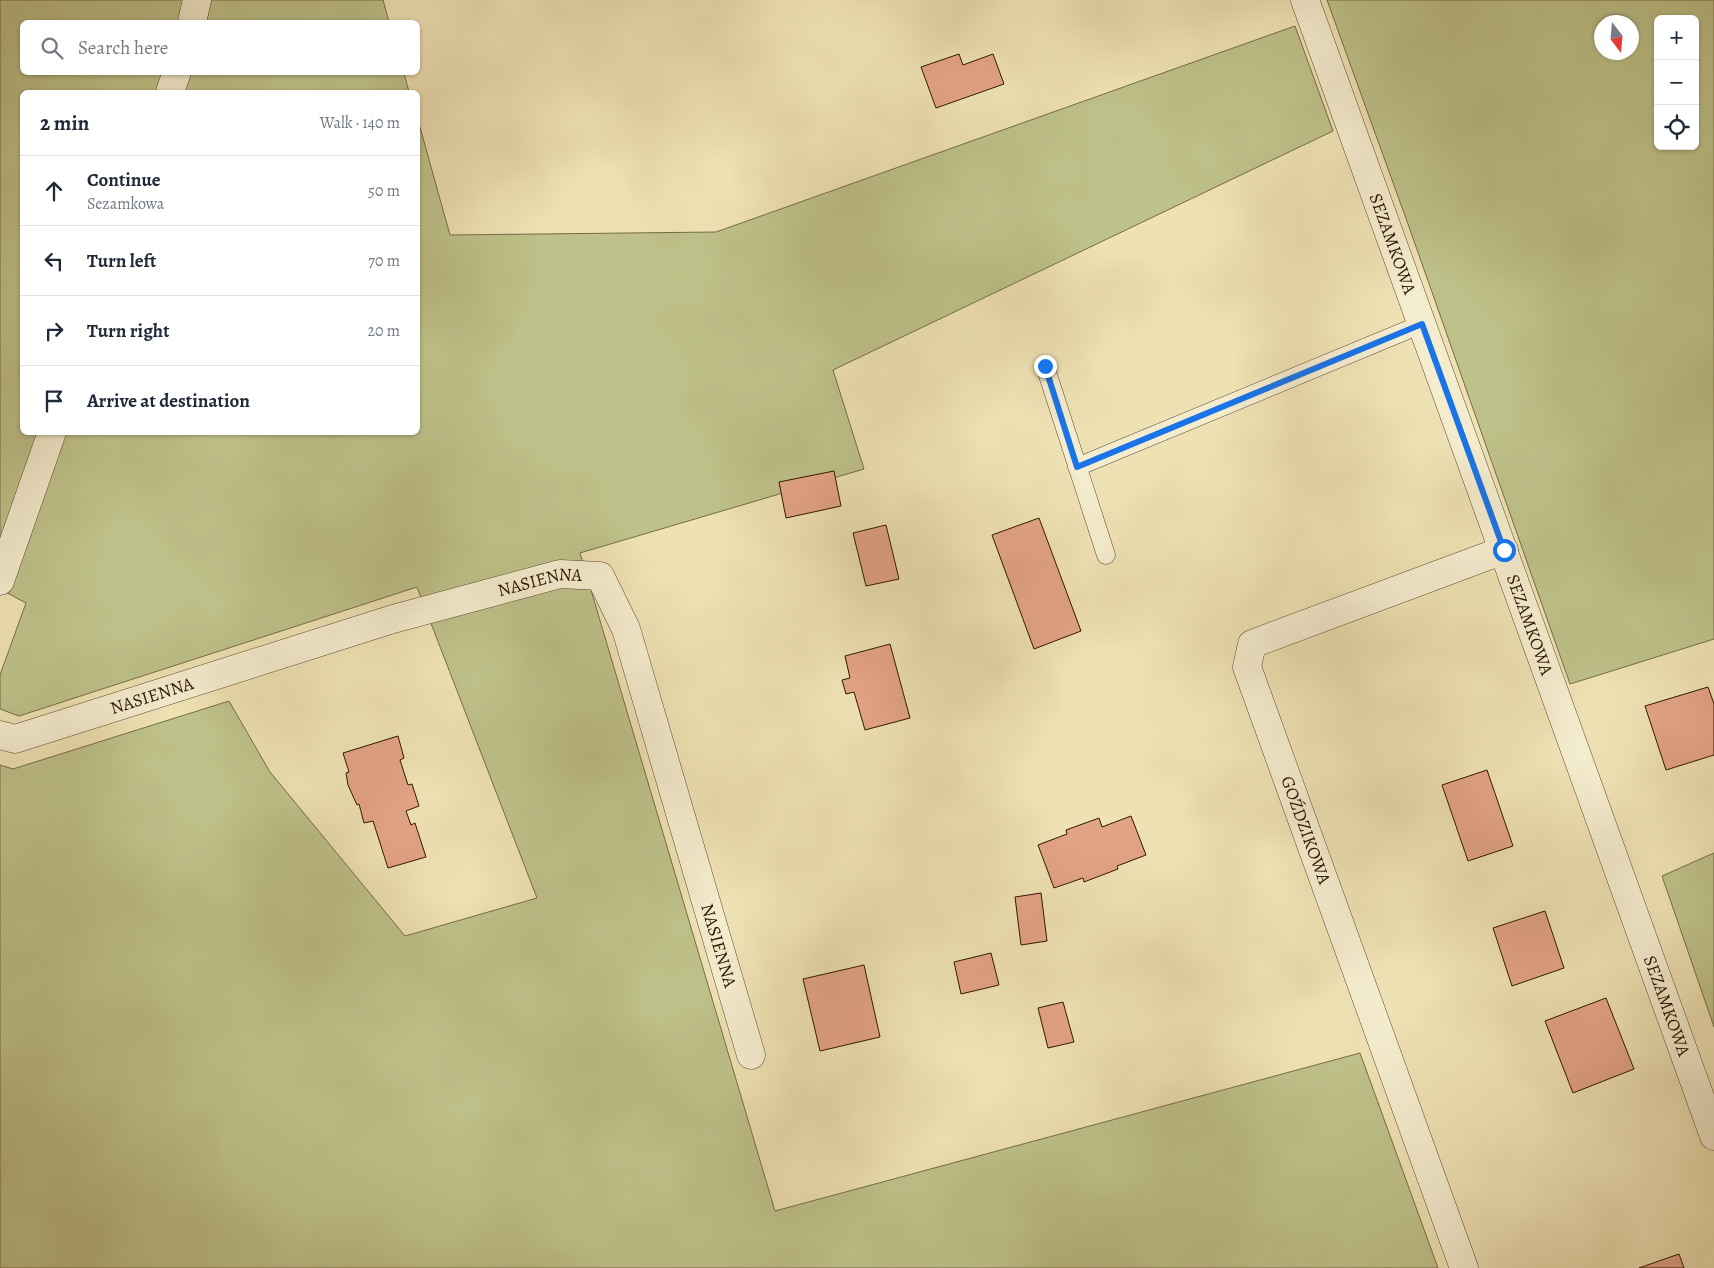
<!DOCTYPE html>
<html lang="en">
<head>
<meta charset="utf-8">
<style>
	:root { --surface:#fff; --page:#f6f6f7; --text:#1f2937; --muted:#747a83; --line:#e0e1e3 }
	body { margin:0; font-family:Alegreya,serif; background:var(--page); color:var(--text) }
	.controls { position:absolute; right:15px; top:15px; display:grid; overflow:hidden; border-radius:8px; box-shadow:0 1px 4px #0004 }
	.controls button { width:45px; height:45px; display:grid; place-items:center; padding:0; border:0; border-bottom:1px solid var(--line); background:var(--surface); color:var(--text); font:25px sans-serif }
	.compass { position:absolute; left:1594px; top:15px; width:45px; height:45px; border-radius:50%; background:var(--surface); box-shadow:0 1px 4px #0004; rotate:164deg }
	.stop { position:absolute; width:15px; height:15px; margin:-11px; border:4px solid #1a73e8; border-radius:50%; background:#fff }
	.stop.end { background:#1a73e8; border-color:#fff; box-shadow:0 1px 5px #0008 }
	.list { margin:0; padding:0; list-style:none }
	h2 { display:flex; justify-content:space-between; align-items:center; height:65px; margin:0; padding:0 20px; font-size:21px }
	h2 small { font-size:16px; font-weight:400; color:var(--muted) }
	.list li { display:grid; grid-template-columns:32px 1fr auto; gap:15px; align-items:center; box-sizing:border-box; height:70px; padding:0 20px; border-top:1px solid var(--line) }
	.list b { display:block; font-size:19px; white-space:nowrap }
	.list p { margin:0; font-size:16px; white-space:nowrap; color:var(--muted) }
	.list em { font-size:16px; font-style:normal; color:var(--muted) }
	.icon { flex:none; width:28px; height:28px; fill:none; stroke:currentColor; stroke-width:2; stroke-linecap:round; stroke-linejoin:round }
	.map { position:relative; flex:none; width:1714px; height:1268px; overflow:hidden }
	.search { position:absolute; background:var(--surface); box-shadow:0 1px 4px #0004; left:20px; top:20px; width:400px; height:55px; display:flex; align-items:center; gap:12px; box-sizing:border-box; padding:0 18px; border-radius:8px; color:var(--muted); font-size:19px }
	.panel { position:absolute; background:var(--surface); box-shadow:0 1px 4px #0004; left:20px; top:90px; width:400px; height:345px; border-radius:8px }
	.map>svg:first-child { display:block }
	.green { fill:#bec189; stroke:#766c44; fill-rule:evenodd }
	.building { fill:#e3a385; stroke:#2d1700 }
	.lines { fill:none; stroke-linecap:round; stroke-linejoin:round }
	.lane-casing { stroke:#5d4a2d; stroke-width:19 }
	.street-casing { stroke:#5d4a2d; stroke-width:29 }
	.lane { stroke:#f4ecce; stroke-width:18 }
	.street { stroke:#f4ecce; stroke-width:28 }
	.route { stroke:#1a73e8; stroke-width:6 }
	.labels { text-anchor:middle; stroke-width:4; stroke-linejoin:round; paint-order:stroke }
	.street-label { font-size:18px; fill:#2d1700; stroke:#f4ecce }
</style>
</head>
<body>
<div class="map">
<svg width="1714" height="1268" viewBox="0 0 1714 1268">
	<rect width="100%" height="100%" fill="#eee1b3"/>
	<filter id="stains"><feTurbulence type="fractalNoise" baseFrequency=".004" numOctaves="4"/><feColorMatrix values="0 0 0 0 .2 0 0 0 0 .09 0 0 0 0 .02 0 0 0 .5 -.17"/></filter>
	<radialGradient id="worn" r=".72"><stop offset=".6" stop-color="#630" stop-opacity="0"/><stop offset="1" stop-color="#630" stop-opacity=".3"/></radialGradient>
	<path class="green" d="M0,0H383L389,22H22V72L404,73L409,92H22V432H418V120L450,235L716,232L1295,26L1333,131L833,370L864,469L580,553L775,1211L1360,1053L1438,1268H0V765L13,769L229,701L270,772L405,936L537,898L417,587L19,716L0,709V675L26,603L0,589Z
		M1327,0H1714V639L1570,684L1408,224ZM1658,19H1695V146H1658ZM1602,22H1632V52H1602Z
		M1714,853V1027L1662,876Z"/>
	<path class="building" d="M959,54L963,65L993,54L1004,84L936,108L921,67Z
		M834,471L841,506L786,518L779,482Z
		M1039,518L1081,631L1034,649L992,535Z
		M886,525L899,579L866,586L853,533Z
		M890,644L910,718L865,730L854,692L846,694L842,680L850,678L845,656Z
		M1708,687L1714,704V755L1666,770L1645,706Z
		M398,736L404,758L400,760L408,785L412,784L419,806L406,811L411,825L415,823L426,857L388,868L373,821L364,823L359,804L357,805L348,785L346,773L349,772L343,753Z
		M1487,770L1513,846L1468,861L1442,785Z
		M1131,816L1146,855L1117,866L1118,869L1084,882L1083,878L1054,888L1038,845L1067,834L1066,830L1099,818L1102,827Z
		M1041,893L1047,941L1021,945L1015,897Z
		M1545,911L1564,968L1512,986L1493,928Z
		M991,953L999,985L961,994L954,962Z
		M864,965L880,1037L820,1051L803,979Z
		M1606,998L1634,1069L1573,1093L1545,1021Z
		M1063,1002L1074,1042L1048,1048L1038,1008Z
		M1679,1254L1684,1268H1639Z"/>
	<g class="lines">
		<g class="lane-casing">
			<path id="lane" d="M1045,366L1106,555
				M1077,467L1422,324"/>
		</g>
		<g class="street-casing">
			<g id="street">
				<path id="s1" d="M1305,0L1714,1136"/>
				<path d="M192,22L197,0"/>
				<path d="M170,92L177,72"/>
				<path d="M0,581L52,432"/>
				<path id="s2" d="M0,735L15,739L393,619L560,574L600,576L626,629L751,1055"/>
				<path d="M1464,1268L1247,667L1252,644L1504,550"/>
			</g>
		</g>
		<use href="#lane" class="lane"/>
		<use href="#street" class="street"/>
	</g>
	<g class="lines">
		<path class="route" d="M1045,366L1077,467L1422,324L1504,550"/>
	</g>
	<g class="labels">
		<g class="street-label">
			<text dy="6" stroke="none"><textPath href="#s1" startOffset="259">SEZAMKOWA</textPath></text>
			<text dy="6" stroke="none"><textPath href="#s2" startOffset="564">NASIENNA</textPath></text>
			<text dy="6" stroke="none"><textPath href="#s1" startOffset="664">SEZAMKOWA</textPath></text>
			<text dy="6" stroke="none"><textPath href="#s2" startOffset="159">NASIENNA</textPath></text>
			<text transform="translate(1306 830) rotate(70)" y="6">GOŹDZIKOWA</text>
			<text dy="6" stroke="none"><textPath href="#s2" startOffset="1014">NASIENNA</textPath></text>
			<text dy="6" stroke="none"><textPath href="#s1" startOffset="1069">SEZAMKOWA</textPath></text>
		</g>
	</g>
	<rect width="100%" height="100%" filter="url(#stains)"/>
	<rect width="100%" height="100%" fill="url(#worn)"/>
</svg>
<div class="controls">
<button>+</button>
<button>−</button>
<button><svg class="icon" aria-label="locate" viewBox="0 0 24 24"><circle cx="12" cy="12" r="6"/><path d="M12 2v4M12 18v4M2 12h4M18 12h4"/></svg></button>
</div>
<svg class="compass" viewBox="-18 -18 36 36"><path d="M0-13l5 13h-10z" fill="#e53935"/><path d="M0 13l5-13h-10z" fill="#747a83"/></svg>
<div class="stop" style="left:1504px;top:550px"></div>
<div class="stop end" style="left:1045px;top:366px"></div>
<div class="search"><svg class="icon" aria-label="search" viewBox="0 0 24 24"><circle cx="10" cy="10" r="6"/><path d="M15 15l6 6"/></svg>Search here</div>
<section class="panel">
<h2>2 min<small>Walk · 140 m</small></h2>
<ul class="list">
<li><svg class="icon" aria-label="ahead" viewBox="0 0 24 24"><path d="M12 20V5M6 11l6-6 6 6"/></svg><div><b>Continue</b><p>Sezamkowa</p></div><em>50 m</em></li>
<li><svg class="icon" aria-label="left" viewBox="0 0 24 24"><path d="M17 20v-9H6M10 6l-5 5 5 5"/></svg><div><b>Turn left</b></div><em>70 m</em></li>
<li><svg class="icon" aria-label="right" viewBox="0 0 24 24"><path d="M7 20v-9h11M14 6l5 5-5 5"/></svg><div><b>Turn right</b></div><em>20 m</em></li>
<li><svg class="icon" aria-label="arrive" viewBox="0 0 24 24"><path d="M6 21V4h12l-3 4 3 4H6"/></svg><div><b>Arrive at destination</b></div></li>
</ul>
</section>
</div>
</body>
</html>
